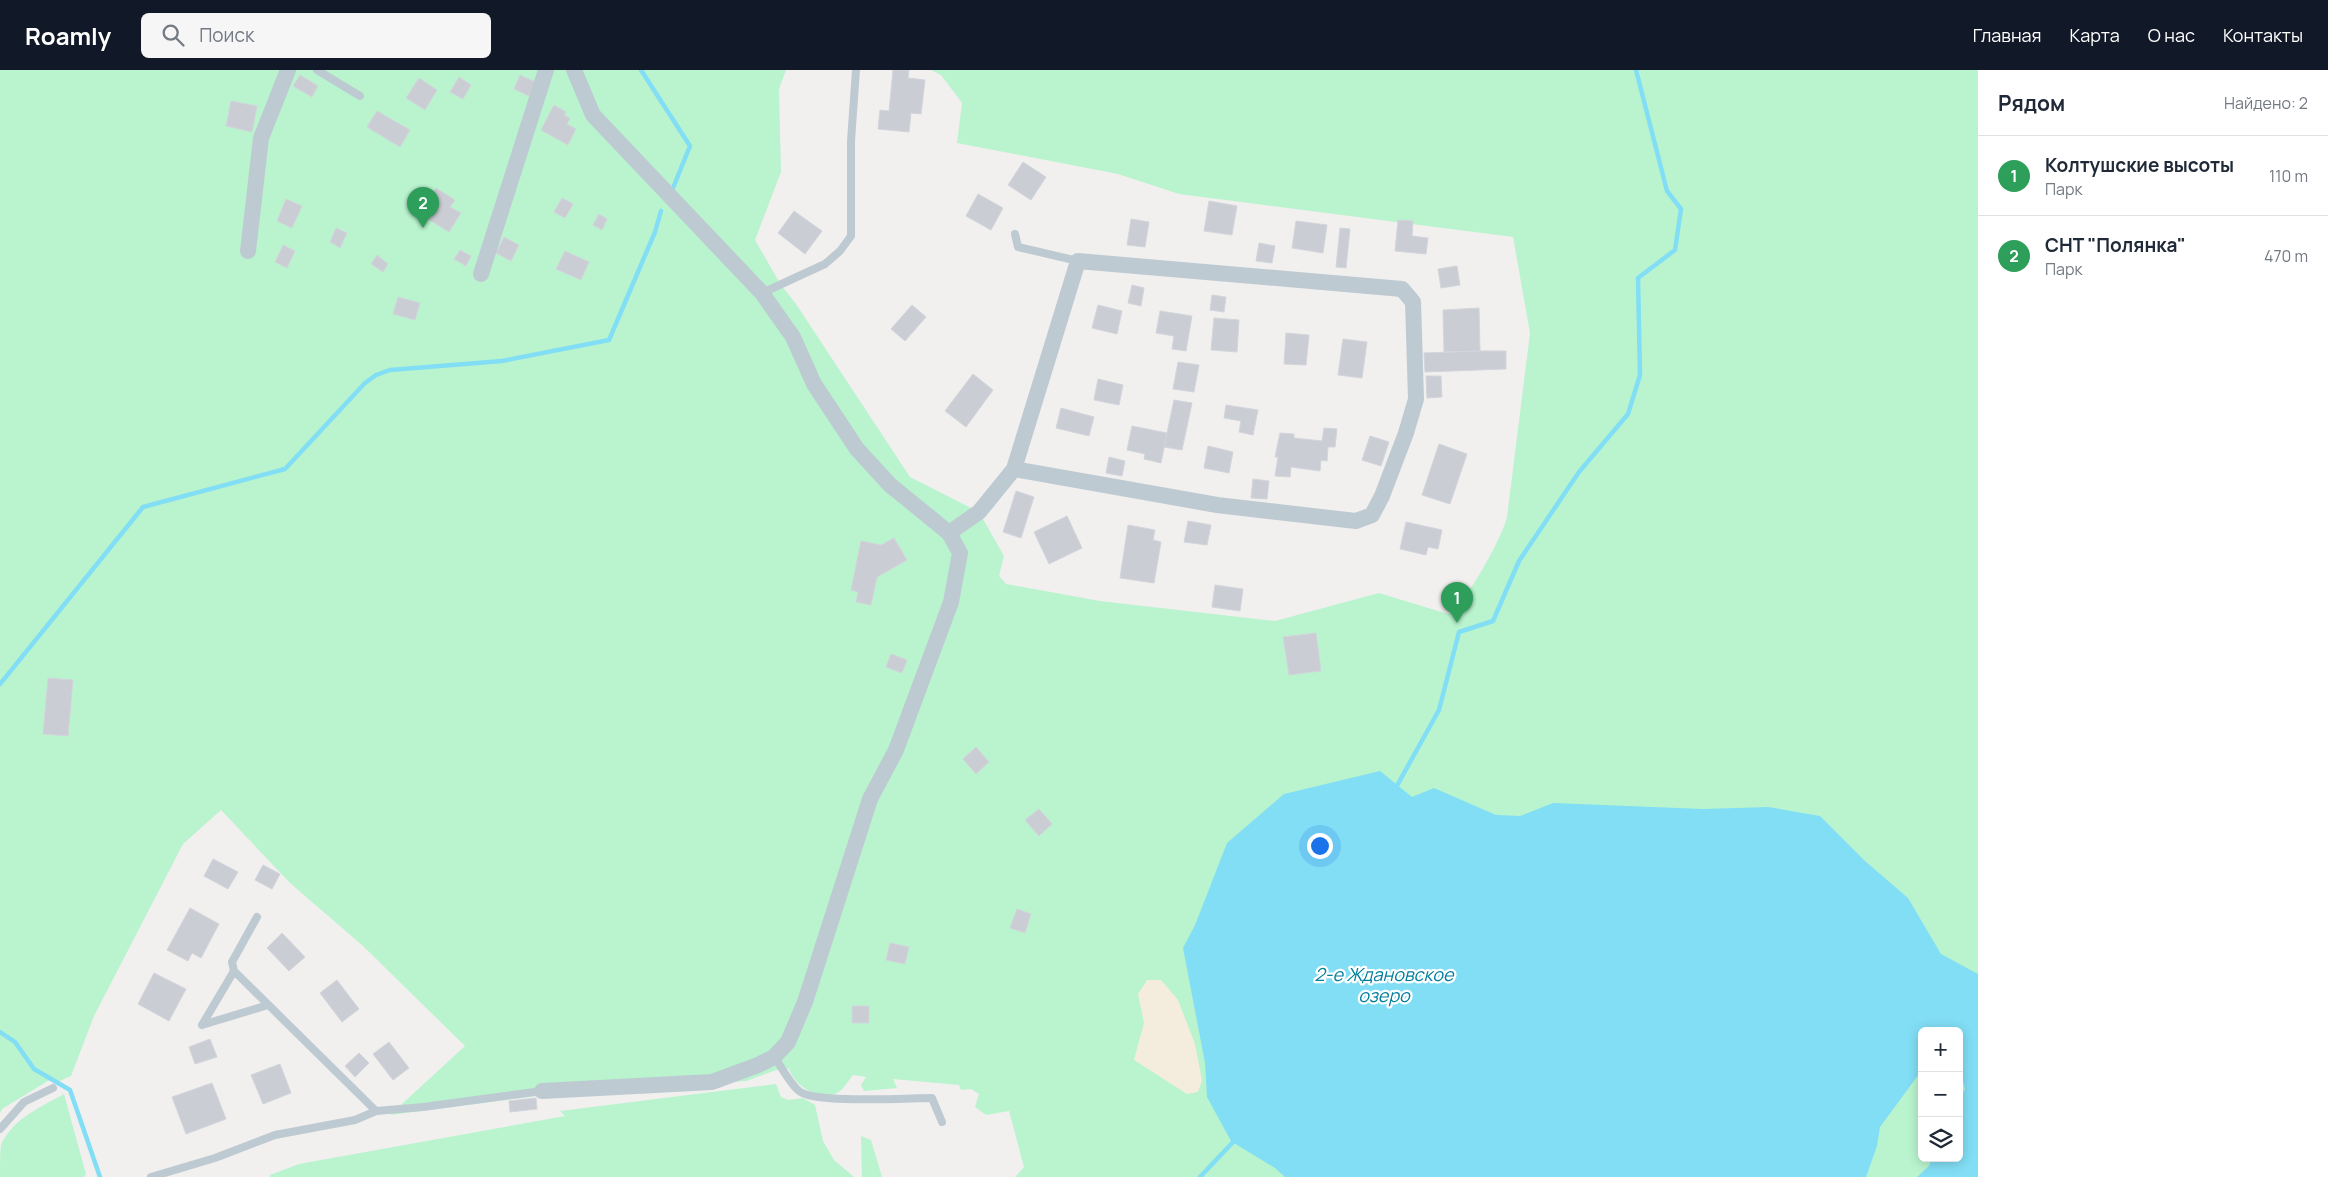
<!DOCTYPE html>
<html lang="ru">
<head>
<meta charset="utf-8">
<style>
	:root { --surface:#fff; --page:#f6f6f7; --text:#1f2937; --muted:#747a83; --line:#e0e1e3; --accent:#111827 }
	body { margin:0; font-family:Manrope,sans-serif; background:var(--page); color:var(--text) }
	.controls { position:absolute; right:15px; bottom:15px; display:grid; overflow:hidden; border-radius:8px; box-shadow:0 2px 12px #0003 }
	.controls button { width:45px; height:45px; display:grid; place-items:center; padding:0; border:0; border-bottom:1px solid var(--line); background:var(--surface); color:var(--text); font:25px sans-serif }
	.you { position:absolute; left:1319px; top:775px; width:18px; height:18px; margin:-12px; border:4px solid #fff; border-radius:50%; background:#1a73e8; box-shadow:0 0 0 8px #1a73e833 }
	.badge { display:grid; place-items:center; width:32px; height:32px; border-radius:50%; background:var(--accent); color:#fff; font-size:16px; font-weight:700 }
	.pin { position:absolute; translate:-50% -41px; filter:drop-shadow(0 1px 2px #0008) }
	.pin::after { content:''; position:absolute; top:26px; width:18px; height:15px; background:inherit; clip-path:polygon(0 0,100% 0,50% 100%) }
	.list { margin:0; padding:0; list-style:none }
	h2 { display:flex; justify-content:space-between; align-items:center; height:65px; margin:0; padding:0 20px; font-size:21px }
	h2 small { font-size:16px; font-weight:400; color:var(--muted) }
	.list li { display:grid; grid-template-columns:32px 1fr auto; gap:15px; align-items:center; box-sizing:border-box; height:80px; padding:0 20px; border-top:1px solid var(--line) }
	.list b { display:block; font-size:19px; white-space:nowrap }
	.list p { margin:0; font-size:16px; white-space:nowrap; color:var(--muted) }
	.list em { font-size:16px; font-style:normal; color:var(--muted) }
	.icon { flex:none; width:28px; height:28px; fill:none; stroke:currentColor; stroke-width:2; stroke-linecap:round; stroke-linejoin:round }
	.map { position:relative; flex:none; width:1978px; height:1107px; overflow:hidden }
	header { display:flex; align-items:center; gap:30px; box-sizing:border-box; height:70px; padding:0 25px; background:var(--accent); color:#fff }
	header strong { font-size:24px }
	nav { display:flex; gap:28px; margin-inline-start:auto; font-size:18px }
	.search { width:350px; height:45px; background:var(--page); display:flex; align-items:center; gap:12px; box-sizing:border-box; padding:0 18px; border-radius:8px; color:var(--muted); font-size:19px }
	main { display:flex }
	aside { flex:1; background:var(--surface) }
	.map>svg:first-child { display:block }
	.green { fill:#b9f4cf; fill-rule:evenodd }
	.sand { fill:#f4edde }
	.water { fill:#82def5 }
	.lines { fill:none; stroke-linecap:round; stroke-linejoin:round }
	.stream { stroke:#82def5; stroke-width:4.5 }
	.building { fill:#caced4; stroke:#d2d5db }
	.service { stroke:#becad2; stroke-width:8 }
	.minor { stroke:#becad2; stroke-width:16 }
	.labels { text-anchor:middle; stroke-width:4.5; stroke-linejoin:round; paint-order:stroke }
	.water-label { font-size:18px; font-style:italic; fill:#037f9e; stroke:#fff }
</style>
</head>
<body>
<header>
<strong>Roamly</strong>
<div class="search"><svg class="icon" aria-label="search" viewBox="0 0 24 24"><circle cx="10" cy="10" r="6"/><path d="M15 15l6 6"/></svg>Поиск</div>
<nav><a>Главная</a><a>Карта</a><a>О нас</a><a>Контакты</a></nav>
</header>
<main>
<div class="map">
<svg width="1978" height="1107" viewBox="0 0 1978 1107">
	<rect width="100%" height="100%" fill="#f2efef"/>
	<path class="green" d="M0,0H786L779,19L781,102L755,170L781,215L796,234L910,407L979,442L1004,486L999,506L1006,514L1100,531L1275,551L1379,523L1448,544C1466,534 1502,468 1507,447L1530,263L1513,167L1179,124L1118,104L957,73L962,33L941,5L931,0H1978V1107H1015L1024,1097L1009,1041L986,1045L975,1037L979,1024L971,1019L961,1020L959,1015L893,1009L897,1018L864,1021L861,1015L866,1007L853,1005C849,1010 843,1020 837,1023C819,1032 795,1016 789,999L782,998L746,1011L567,1022L390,1045L465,976L363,876L290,813L221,740L183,774L94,946L71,1006L55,1013L51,1009L2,1039L0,1043ZM1922,961H1959V1088H1922Z
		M776,1014L781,1027L788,1030L803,1028L815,1035L823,1071L834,1090L854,1107H270V1105L299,1094L565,1046L560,1041Z
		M64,1024L86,1104L84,1107H0C0,1098 0,1084 1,1075C12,1049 41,1037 64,1024Z
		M861,1066L871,1070L882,1107H862Z"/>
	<path class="sand" d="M1147,910H1161L1178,930L1195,974L1202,1011L1198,1022L1187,1024L1134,990L1144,953L1138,924Z"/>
	<path class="water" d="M1380,701L1412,727L1434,718L1496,745L1520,746L1553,733L1703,739L1768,737L1820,746L1865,791L1908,828L1941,884L1978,904V1107H1917L1929,1096L1932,1088H1959V1031L1965,1019L1959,996V961H1922V1000L1880,1057L1877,1076L1866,1107H1285L1275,1098L1237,1075L1231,1071L1207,1027L1205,993L1183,878L1195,855L1227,773L1284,724Z"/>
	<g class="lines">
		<path class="stream" d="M641,0L690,76L673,118
			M0,614L143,437L285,399L365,313L376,305L390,300L502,291L609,270L655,162L661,141
			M1394,721L1439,640L1459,562L1493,551L1519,491L1579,402L1628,344L1640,305L1638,208L1675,180L1681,139L1667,121L1636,0
			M0,962L15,972L34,999L70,1020L100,1107
			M1200,1107L1235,1070"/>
	</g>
	<path class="building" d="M893,0H909L908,8L925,10L921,44L911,43L909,62L878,59L880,40L889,41Z
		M300,5L318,16L312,27L293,16Z
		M520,5L535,12L529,26L514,19Z
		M459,7L471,15L463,29L450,22Z
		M419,8L437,20L425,40L406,28Z
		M231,31L257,36L252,62L226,56Z
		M554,35L566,42L564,45L570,48L567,54L576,59L568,75L541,60Z
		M377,41L410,60L400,77L367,57Z
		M1023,92L1046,107L1031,130L1008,115Z
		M436,118L455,130L450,137L461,143L449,162L420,144Z
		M978,124L1003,138L991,160L966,146Z
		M562,128L573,134L565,148L554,142Z
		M286,129L302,136L292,158L277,151Z
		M1209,131L1237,136L1232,165L1204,161Z
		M794,141L822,161L805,184L778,163Z
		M599,144L607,149L602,160L593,155Z
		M1131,149L1149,152L1145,177L1127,175Z
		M1398,150L1413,151L1412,166L1428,168L1426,184L1395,181Z
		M1296,151L1327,155L1323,183L1292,178Z
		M336,158L347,163L340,178L330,172Z
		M1340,158L1350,159L1346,198L1336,197Z
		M504,167L519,175L511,191L496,183Z
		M1259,173L1275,176L1272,193L1256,191Z
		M283,175L295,181L287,198L275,192Z
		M460,180L471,186L466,196L454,189Z
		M565,181L589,192L581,210L556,199Z
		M377,185L388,194L383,202L371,194Z
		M1457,196L1460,215L1441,218L1438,199Z
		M1132,215L1144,218L1141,236L1128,233Z
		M1212,225L1226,227L1224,242L1210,240Z
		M398,227L420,233L415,250L393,244Z
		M912,235L926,247L905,271L891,259Z
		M1098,235L1122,241L1117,264L1092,258Z
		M1479,238L1480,281L1444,282L1443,240Z
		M1160,241L1192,246L1186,281L1172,279L1174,266L1156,263Z
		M1214,248L1239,250L1237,282L1211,280Z
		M1286,263L1309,265L1306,295L1284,294Z
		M1343,269L1367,272L1362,308L1338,305Z
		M1480,281H1506V299L1425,302L1424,283Z
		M1178,292L1199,295L1194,322L1173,319Z
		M973,304L993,320L966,357L945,341Z
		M1426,306H1441L1442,327L1427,328Z
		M1098,309L1123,315L1119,335L1094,330Z
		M1174,330L1192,333L1182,380L1164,377Z
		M1226,335L1258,340L1253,365L1239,362L1241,351L1224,348Z
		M1061,338L1094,347L1089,366L1056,358Z
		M1132,356L1167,363L1161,393L1144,389L1145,384L1127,380Z
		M1324,358L1337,359L1335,377H1328L1327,391L1321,390L1320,401L1291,397L1290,407L1275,406L1278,387H1275L1280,363L1294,364V368L1322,371Z
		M1370,366L1389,372L1381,396L1362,390Z
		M1439,374L1467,384L1450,434L1422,425Z
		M1208,376L1233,382L1229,403L1204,398Z
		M1109,387L1125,391L1122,406L1106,403Z
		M1253,409L1269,411L1267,429L1251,428Z
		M1016,421L1034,427L1021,468L1003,462Z
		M1067,446L1082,478L1049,494L1034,462Z
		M1188,451L1211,455L1207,475L1184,472Z
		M1406,452L1442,460L1438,479L1428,477L1426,485L1400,479Z
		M1128,455L1155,460L1153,470L1161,472L1154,513L1120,508Z
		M894,468L907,490L877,507L871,535L856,532L858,522L851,520L861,471L881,475Z
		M1215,515L1243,519L1240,541L1212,537Z
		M1316,563L1321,601L1289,605L1283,567Z
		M891,584L907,590L902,603L886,597Z
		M48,608L73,610L68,666L43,664Z
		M976,677L989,692L976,704L963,689Z
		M1039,739L1052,754L1039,766L1025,750Z
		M213,789L238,802L228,819L204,806Z
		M263,795L280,804L272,819L255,810Z
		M190,838L219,854L201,888L192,883L188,891L167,880Z
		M1017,839L1031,844L1025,863L1010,858Z
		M282,863L305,887L289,901L267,878Z
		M890,873L909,877L905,894L886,890Z
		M154,903L186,919L169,951L138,934Z
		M337,910L359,939L342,952L320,923Z
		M852,936H869V953H852Z
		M210,969L217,987L195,994L189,977Z
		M389,972L409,998L393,1010L373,984Z
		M359,983L369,993L355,1007L345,996Z
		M280,994L291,1023L263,1034L251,1005Z
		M212,1013L226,1049L186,1064L172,1027Z
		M536,1028L537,1039L510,1042L509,1031Z"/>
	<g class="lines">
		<path class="service" d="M317,0L360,26
			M1015,164L1018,177L1078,191
			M762,223L825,194L840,181L851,166V71L856,0
			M234,901L232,892L257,847
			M202,955L234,901L376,1041L423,1037L542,1021
			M202,955L268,935
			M774,987C782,997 789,1013 799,1021C814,1034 907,1028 932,1028L942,1052
			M0,1059L24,1032L53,1018
			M151,1107L215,1088L275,1065L355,1050L376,1041"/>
		<path class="minor" d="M248,181L261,68L288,0
			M481,204L546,0
			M949,463L979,442L1014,399L1217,435L1356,451L1372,445L1382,426L1406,363L1416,329L1413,232L1402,219L1078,191L1014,399
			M542,1021L712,1012L758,995L774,987L788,972L805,932L870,729L896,680L951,532L960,483L949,463L890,415L857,379L814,314L793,267L762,223L593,45L574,0"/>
	</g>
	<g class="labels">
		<g class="water-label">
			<text x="1384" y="911">2-е Ждановское<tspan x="1384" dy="21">озеро</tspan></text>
		</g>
	</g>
</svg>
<div class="controls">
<button>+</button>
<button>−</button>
<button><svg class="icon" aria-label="layers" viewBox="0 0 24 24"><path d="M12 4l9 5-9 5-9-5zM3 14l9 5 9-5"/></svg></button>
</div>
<div class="you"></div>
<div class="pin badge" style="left:1457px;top:553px;background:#2e9e5b">1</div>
<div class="pin badge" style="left:423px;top:158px;background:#2e9e5b">2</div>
</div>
<aside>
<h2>Рядом<small>Найдено: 2</small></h2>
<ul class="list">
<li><span class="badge" style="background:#2e9e5b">1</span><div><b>Колтушские высоты</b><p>Парк</p></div><em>110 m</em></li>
<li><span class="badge" style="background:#2e9e5b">2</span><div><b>СНТ &quot;Полянка&quot;</b><p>Парк</p></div><em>470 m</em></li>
</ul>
</aside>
</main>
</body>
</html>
